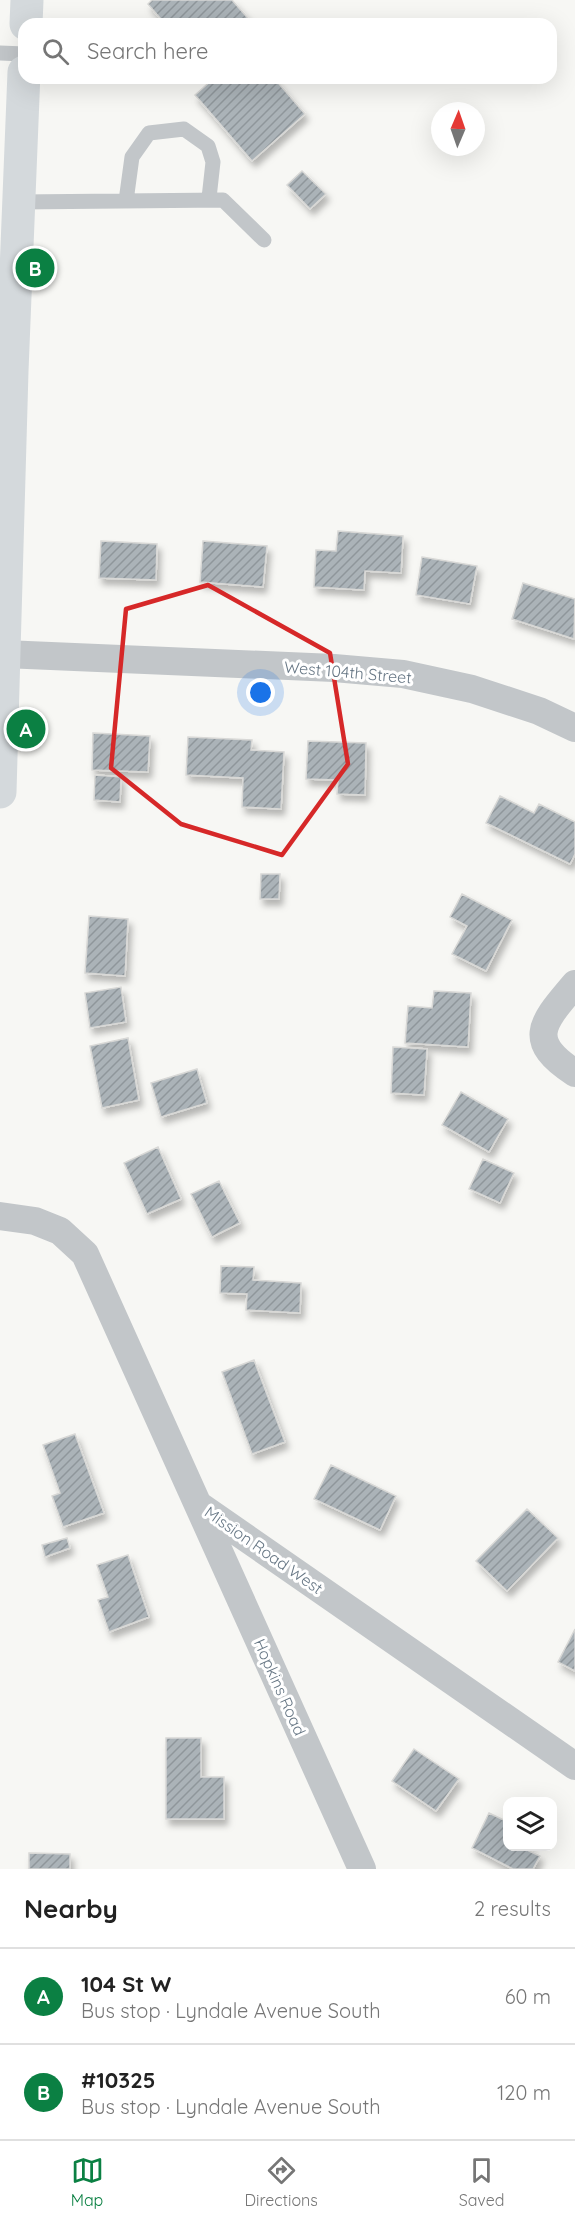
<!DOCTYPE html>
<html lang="en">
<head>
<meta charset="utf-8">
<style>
	:root { --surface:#fff; --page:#f2f2f2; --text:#222; --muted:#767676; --line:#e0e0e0; --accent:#0b8043 }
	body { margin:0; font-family:Quicksand,sans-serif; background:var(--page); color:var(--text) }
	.controls { position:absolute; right:18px; bottom:18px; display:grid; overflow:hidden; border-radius:12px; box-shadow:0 6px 24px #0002 }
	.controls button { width:54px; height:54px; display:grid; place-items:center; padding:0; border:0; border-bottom:2px solid var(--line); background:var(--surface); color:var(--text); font:30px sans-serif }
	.compass { position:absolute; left:431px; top:102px; width:54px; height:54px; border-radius:50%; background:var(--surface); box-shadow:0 6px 24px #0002; rotate:2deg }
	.you { position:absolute; left:261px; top:693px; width:21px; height:21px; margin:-15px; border:4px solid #fff; border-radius:50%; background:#1a73e8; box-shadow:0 0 0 9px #1a73e833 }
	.badge { display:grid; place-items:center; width:39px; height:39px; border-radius:50%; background:var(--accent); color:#fff; font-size:20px; font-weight:700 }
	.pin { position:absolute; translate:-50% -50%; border:3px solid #fff; box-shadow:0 2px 6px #0006 }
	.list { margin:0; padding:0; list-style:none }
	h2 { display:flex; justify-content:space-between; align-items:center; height:78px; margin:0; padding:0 24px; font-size:26px }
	h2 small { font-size:20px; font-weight:400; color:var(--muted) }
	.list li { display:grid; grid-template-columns:39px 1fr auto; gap:18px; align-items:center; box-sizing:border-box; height:96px; padding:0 24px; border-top:2px solid var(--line) }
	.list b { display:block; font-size:22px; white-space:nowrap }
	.list p { margin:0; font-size:20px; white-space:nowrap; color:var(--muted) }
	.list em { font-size:20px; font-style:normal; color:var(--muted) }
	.icon { flex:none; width:33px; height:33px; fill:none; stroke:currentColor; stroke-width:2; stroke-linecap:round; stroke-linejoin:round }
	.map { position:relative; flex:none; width:575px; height:1869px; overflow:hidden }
	.search { position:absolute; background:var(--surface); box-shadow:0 6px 24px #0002; left:18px; right:18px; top:18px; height:66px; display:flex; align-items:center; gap:15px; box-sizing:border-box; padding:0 21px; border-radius:18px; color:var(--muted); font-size:22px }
	.sheet { height:270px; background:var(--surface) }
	nav { display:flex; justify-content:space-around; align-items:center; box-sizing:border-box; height:84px; border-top:2px solid var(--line); background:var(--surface); font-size:16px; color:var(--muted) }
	nav a { display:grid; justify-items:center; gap:3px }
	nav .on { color:var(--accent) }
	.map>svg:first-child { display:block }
	.building { fill:url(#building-hatch); stroke:#d8d8d6; stroke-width:1.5; filter:url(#shadow) }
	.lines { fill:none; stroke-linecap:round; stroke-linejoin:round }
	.lane { stroke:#c2c6c9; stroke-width:15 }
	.street { stroke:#c2c6c9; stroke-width:28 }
	.secondary { stroke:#d4d9dc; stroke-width:33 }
	.marked { fill:none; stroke:#d62828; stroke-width:4.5; stroke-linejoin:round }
	.labels { text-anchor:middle; stroke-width:6; stroke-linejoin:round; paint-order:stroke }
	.street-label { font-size:16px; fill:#667684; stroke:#fff }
</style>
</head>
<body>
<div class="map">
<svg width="575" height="1869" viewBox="0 0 575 1869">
	<defs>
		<pattern id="building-hatch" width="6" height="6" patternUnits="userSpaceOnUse" patternTransform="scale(1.5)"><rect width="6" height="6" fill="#abb3b8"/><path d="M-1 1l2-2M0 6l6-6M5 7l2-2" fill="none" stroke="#8f969b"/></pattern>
		<filter id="shadow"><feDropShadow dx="3.5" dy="6" stdDeviation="3" flood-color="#0004"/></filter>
	</defs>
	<rect width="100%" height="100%" fill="#f7f7f4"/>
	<path class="building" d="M152,0H232L253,24H165L148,4Z
		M212,78H274L305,114L252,161L195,95L213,79Z
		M302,171L326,194L310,209L287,185Z
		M338,531L403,536L401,573L365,571L364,590L314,587L316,550L336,551Z
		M101,541L157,544L156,580L99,578Z
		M203,541L267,546L263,587L200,582Z
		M422,557L477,566L470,604L416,595Z
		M523,583L575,599L574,639L512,619Z
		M93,733L150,736L148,772L92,770Z
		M188,737L252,740L251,750L284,752L281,809L242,807L243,778L186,775Z
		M308,741L366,743L365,795L337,794L338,780L306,779Z
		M95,775L121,777L120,802L94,800Z
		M500,796L534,813L539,804L575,822V854L570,864L486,823Z
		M261,874H280L279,899H260Z
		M462,894L512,920L486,971L452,954L467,926L450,917Z
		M89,916L128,919L125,976L85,973Z
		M121,987L126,1022L90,1028L85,993Z
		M434,991L471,993L468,1047L405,1043L408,1006L432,1008Z
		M128,1038L139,1100L102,1108L90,1046Z
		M393,1047L427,1049L424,1095L391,1093Z
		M197,1069L207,1103L161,1117L151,1083Z
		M461,1092L508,1119L489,1152L442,1125Z
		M158,1147L181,1199L147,1214L124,1163Z
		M483,1159L514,1173L500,1203L469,1189Z
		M219,1181L240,1223L212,1237L191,1194Z
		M221,1266L254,1267L253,1280L301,1283L300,1313L246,1310L247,1294L220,1293Z
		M254,1360L285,1442L252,1454L222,1372Z
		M75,1434L104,1513L63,1527L52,1496L60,1493L43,1445Z
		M331,1465L396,1496L380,1530L314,1499Z
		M527,1509L558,1538L507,1591L476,1561Z
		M67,1538L70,1548L45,1557L42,1545Z
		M128,1555L149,1617L109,1632L98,1600L108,1597L97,1565Z
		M575,1629V1671L558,1662Z
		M166,1738H201V1777H224V1819H166Z
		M414,1749L459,1779L436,1811L392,1781Z
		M489,1813L508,1822V1846H531L529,1851L540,1856L533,1869H513L472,1848Z
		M29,1853L70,1854V1869H29Z"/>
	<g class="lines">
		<path class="lane" d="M0,53L24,54
			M126,201L132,157L149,133L184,129L208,146L213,162L209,198
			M19,202L223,200L264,240"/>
		<path class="street" d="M4,654L334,668L403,674L472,689L539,711L575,728
			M575,984C543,1022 524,1040 575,1073
			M0,1216L35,1221L60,1231L85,1254L362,1869
			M200,1506L575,1766"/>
		<path class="secondary" d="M26,24L27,0
			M0,792L12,371L24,72"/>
	</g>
	<path class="marked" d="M208,585L330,653L348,764L282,855L181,824L111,768L126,609Z"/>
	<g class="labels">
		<g class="street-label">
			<text transform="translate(348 672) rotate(5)" y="6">West 104th Street</text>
			<text transform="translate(264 1550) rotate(35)" y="6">Mission Road West</text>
			<text transform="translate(280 1687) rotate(66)" y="6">Hopkins Road</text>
		</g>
	</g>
</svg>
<div class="controls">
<button><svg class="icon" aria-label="layers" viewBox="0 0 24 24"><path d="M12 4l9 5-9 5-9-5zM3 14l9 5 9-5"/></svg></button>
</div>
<svg class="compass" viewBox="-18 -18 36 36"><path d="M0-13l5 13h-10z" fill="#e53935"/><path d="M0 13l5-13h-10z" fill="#767676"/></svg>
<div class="you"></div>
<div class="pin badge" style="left:26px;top:729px">A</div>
<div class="pin badge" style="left:35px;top:268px">B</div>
<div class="search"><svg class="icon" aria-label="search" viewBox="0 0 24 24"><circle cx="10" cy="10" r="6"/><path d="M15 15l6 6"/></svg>Search here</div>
</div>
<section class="sheet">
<h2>Nearby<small>2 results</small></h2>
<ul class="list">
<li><span class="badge">A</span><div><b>104 St W</b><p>Bus stop · Lyndale Avenue South</p></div><em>60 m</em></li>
<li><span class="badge">B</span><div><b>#10325</b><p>Bus stop · Lyndale Avenue South</p></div><em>120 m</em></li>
</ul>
</section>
<nav>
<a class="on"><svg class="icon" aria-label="map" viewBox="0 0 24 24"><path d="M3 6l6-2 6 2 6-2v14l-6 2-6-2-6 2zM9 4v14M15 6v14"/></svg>Map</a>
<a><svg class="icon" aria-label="directions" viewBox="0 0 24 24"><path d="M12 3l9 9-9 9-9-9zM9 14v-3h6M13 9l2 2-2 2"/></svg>Directions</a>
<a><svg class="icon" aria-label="saved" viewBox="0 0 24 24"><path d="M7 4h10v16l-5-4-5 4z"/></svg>Saved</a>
</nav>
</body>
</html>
